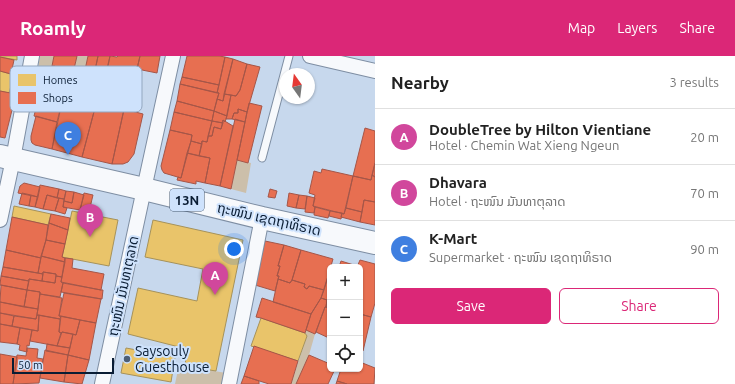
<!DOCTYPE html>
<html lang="en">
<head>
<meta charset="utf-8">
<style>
	:root { --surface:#fff; --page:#f6f6f6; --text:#222; --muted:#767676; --line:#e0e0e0; --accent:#db2777 }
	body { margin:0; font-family:Ubuntu,"Noto Sans Lao",sans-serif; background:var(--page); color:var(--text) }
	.controls { position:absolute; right:12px; bottom:12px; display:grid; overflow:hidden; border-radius:6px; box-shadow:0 1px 3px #0004 }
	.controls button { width:36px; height:36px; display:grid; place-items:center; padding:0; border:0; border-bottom:1px solid var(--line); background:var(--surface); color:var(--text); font:20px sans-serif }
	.compass { position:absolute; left:279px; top:12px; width:36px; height:36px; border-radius:50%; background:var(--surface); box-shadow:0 1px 3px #0004; rotate:346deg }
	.scale { position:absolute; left:12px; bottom:10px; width:102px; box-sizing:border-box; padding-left:4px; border:2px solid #0a1d34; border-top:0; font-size:11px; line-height:14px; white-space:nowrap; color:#0a1d34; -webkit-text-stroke:3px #cee2fc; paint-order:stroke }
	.you { position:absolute; left:234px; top:193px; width:14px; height:14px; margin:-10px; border:3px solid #fff; border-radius:50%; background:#1a73e8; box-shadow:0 0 0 6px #1a73e833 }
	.badge { display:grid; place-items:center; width:26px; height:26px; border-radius:50%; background:var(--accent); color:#fff; font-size:13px; font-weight:700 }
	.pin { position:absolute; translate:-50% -33px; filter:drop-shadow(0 1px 2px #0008) }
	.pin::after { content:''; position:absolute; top:21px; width:14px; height:12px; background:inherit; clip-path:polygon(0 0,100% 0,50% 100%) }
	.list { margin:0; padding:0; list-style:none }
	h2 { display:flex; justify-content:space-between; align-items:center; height:52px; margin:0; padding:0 16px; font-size:17px }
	h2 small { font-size:13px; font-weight:400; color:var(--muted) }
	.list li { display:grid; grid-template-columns:26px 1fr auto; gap:12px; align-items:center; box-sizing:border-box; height:56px; padding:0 16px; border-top:1px solid var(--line) }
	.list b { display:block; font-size:15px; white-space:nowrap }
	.list p { margin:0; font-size:13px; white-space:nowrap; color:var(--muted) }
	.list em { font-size:13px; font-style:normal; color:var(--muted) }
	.actions { display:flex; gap:8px; padding:12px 16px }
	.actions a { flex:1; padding:9px 0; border:1px solid var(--accent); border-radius:6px; text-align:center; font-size:14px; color:var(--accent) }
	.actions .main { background:var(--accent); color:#fff }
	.icon { flex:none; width:22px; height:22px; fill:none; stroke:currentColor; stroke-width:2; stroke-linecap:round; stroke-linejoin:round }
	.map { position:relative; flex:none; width:375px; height:328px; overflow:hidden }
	header { display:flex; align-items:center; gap:24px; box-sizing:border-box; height:56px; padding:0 20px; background:var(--accent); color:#fff }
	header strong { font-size:19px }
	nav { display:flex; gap:22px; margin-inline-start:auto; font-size:14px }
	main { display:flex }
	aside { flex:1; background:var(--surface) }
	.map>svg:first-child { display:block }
	.green { fill:#ccbfaa }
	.homes { fill:#e9c46a; stroke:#a6925a }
	.shops { fill:#e76f51; stroke:#a55648 }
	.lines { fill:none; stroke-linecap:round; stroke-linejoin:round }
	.service-casing { stroke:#7e8ea3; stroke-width:9 }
	.minor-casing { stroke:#7e8ea3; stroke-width:16 }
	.trunk-casing { stroke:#7e8ea3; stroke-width:24 }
	.service { stroke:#f7f9fc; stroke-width:7 }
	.minor { stroke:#f7f9fc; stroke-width:14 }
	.trunk { stroke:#f7f9fc; stroke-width:22 }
	.poi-dot { fill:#4c5e75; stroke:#cee2fc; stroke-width:1.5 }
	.labels { text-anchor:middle; stroke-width:4; stroke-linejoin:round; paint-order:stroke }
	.shield { fill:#cee2fc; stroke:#455870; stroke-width:1 }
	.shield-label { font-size:13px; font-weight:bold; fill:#0a1d34 }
	.street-label { font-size:14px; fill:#0a1d34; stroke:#cee2fc }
	.poi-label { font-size:14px; fill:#0a1d34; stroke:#cee2fc; text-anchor:start }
	.key { fill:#cee2fc; stroke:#93a7c0; stroke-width:1 }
	.key-label { font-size:11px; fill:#0a1d34 }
</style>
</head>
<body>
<header>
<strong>Roamly</strong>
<nav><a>Map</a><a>Layers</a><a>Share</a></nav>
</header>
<main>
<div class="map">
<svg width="375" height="328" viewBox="0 0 375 328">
	<rect width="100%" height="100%" fill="#c7d8ed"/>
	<path class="green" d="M40,0H54L52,10H55L52,22L71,26L68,40C57,38 47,31 35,30Z
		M77,0H88L85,14L78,12L76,20L73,19Z
		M237,104L251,107L246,137L231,133Z
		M306,274L315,278L309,299L296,328H291L307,280L305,277Z
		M179,309L226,317L224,328H175Z"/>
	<path class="homes" d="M0,0H17V4L0,1Z
		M0,15L14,19L9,37L0,35Z
		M14,150L51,158L48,169L12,161Z
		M72,155L118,164L109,210L62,201Z
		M153,164L243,184L216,315L185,310L187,293L128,278L138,232L197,245L203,213L145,201Z
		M261,262L305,277L307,280L298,305L251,290Z
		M126,292L175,301L171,326L121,317Z"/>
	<path class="shops" d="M54,0H77L71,26L52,22L55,10H52Z
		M88,0H98L90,39L86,38L90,15L85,14Z
		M98,0H110L105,21L94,19Z
		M110,0L117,1L118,0H140L137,13H135L129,40L108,35L110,27L105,26Z
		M140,0H160L157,17L137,13Z
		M187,0H219L225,1L219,29L182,21Z
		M0,1L14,4L11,18L0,15Z
		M225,1L233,3L223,45L217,43L219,37H217Z
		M233,3L247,8L240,34L236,40L224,38Z
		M247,8L260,11L247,56L238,53V57H234L232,63H226L231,39L236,40L240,34Z
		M182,21L219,29L217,37L180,28Z
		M180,28L219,37L214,55L177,45Z
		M101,34L127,40L112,108L82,101L95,52Z
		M0,35L16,38L5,82L0,81Z
		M224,38L231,39L227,60L214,55L217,43L223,45Z
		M177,45L214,55L212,65L174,56Z
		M62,46L95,52L82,101L52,93Z
		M249,47L262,50L248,107L237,104Z
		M37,48L60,54L57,66L34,60Z
		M124,53L143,58L134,98L128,106L123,108H112Z
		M238,53L247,56L245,66L232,63L234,57H238Z
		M214,55L227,60L225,66L223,64V67L212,65Z
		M174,56L212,65L207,86L202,85V88L191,85L192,79L170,74Z
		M36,60L57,66L52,93L35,89L32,87L31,84V80Z
		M235,63L245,66L231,133L220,130Z
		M223,64L233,70L220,130L205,127L210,102L199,100L202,85L207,86L208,80H212L214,71L221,73Z
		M212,65L223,67L221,73L214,71L212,80H208Z
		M365,72L375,75V107L371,124L353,120Z
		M170,74L192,79L191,85L181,122L164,117L162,114L161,110Z
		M191,85L202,88L199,100L187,97Z
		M187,97L210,102L205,127L196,125V128L177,124L178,121L181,122Z
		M375,107V121L372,119Z
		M322,113L353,120L344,158L313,150L315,139L309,137L314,115L321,117Z
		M372,119L375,121V146L364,144L362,156L346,152L353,120L371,124Z
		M24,127L40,131L38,141L18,137L20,130Z
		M40,129L59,133L57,142L47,139L43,153L35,151Z
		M59,133L66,135L64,143L57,142Z
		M270,133L277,135L275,142L268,141Z
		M66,135L74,136L72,147L64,145Z
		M74,136L84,139L80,154L63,151L64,145L72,147Z
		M22,137L31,139L29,150L19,148Z
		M84,137L93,139L89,156L80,154Z
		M289,137L299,139L296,152L287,150Z
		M31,139L38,141L35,151L29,150Z
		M47,139L59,142L55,155L43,153Z
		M299,139L307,140L305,153L296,152Z
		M307,140L315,142L313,150L315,151L314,157L305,156Z
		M59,142L64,143L63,151L67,152L65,158L55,155Z
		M364,144L375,146V169L360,166Z
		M315,151L330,155L328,162L314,159Z
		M346,152L362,156L360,166L341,161L342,157L344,158Z
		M330,155L342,157L341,163L329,160Z
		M51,158L70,162L68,174L49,167Z
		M12,161L48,169L46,184L41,202L6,194Z
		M49,167L68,174L65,188L46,184Z
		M46,184L65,188L62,201L65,202V206L41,200Z
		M265,185L284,189L278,210H280L277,220H279L275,235L255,229Z
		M284,189L301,194L292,224L290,227L278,223L279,220H277L280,210H278Z
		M6,194L41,202L38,217L3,211Z
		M301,194L333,203L324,234L309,230L307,233L304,231L305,228L292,224Z
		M41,200L65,206L62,221L56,220V218L43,216V218L38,217Z
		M65,202L73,203L72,212L104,218L101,234L61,226Z
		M360,204L375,208V247L371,261L360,258V211H357Z
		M341,205L357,210V211H339Z
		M3,211L43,218L42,225L29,223V225L1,220Z
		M330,214V245L321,242Z
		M43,216L56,218L55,227L42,225Z
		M1,220L29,225L27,234L0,229Z
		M56,220L62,221L61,226L63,227L60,241L40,238V236L27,234L29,223L55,227Z
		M278,223L290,227L292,224L305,228L304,231L307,233L309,230L324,234L321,242L311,258L273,246Z
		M63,227L101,234H103L102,243L61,236Z
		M1,229L27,234L24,251L0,246Z
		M27,234L40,236L38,253L24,251Z
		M64,237L101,243L96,267L59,260Z
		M40,238L62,242L59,260H61L60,263L37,259Z
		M262,242L311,258L305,277L261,262L256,261Z
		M321,242L327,244L326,251H325L315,278L306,274L311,258Z
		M327,244L330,245V252L326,251Z
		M0,246L38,253L36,263L0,257Z
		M325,251L330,252L329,282L316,276Z
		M0,257L14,260L12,270L0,268Z
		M360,258L371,261L363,295L360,294Z
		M37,259H39L38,275L12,270L14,260L36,263Z
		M39,259L60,263L59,276L61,277L57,290L30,285L32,274L38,275Z
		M61,260L80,264L76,279L62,276L61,277L59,276Z
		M80,264L96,267L89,304L68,299L73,278L76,279Z
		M0,268L20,272L17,288L0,286Z
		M20,272L32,274L29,290L27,289V296L19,294L20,289L17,288Z
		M62,276L73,278L70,292L57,290Z
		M47,288L70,292L68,299L46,295Z
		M254,290L298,305L291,328H269L244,320Z
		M27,292L38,293L37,302L43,303L39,327L13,328L17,299L26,300Z
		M45,294L68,299L64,326L40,322Z
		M0,298L17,301L13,328H0Z
		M68,299L89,304L82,328L64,326Z
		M309,299L330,308V313H335L328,328H296Z
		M360,306L375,312L374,328H347L337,325L341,313H360Z
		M244,320L259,325V328H241Z
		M337,325L347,328H336Z"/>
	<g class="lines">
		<g class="service-casing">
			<path id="service" d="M262,102L289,0"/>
		</g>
		<g class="minor-casing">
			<path id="minor" d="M310,0L375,15
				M0,164L13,103L32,0
				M102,328L144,133L173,0
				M229,328L262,162"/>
		</g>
		<g class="trunk-casing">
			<path id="trunk" d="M0,100L144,133L262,162L375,187"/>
		</g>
		<use href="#service" class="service"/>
		<use href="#minor" class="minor"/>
		<use href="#trunk" class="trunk"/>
	</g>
	<circle class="poi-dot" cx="127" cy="303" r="4"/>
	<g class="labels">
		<rect class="shield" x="170" y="133" width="34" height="22" rx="3"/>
		<g class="shield-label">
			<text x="187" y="149">13N</text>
		</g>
		<g class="street-label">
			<text transform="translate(269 163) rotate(13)" y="5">ຖະໜົນ ເຊດຖາທິຣາດ</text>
			<text transform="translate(123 230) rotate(-78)" y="5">ຖະໜົນ ມັນທາຕຸລາດ</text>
		</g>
		<g class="poi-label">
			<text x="135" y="300">Saysouly<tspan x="135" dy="16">Guesthouse</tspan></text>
		</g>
	</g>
	<rect x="10" y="10" width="132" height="46" rx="6" class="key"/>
	<rect x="18" y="18" width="18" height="12" fill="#e9c46a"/>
	<rect x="18" y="36" width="18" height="12" fill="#e76f51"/>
	<g class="key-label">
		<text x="43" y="28">Homes</text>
		<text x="43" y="46">Shops</text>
	</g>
</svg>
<div class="controls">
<button>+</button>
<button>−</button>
<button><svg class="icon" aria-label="locate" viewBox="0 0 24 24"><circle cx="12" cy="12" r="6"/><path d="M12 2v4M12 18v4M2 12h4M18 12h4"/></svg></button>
</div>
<svg class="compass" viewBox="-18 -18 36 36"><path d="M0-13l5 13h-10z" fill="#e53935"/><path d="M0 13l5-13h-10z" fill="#767676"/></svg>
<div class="scale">50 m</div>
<div class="you"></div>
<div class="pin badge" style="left:215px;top:239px;background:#d1479c">A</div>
<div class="pin badge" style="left:90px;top:181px;background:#d1479c">B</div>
<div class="pin badge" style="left:68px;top:99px;background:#3f7fe0">C</div>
</div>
<aside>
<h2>Nearby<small>3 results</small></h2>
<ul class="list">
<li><span class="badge" style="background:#d1479c">A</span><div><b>DoubleTree by Hilton Vientiane</b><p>Hotel · Chemin Wat Xieng Ngeun</p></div><em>20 m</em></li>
<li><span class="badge" style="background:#d1479c">B</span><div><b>Dhavara</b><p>Hotel · ຖະໜົນ ມັນທາຕຸລາດ</p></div><em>70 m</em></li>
<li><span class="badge" style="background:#3f7fe0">C</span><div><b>K-Mart</b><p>Supermarket · ຖະໜົນ ເຊດຖາທິຣາດ</p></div><em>90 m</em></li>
</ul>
<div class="actions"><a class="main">Save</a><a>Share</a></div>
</aside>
</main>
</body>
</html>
